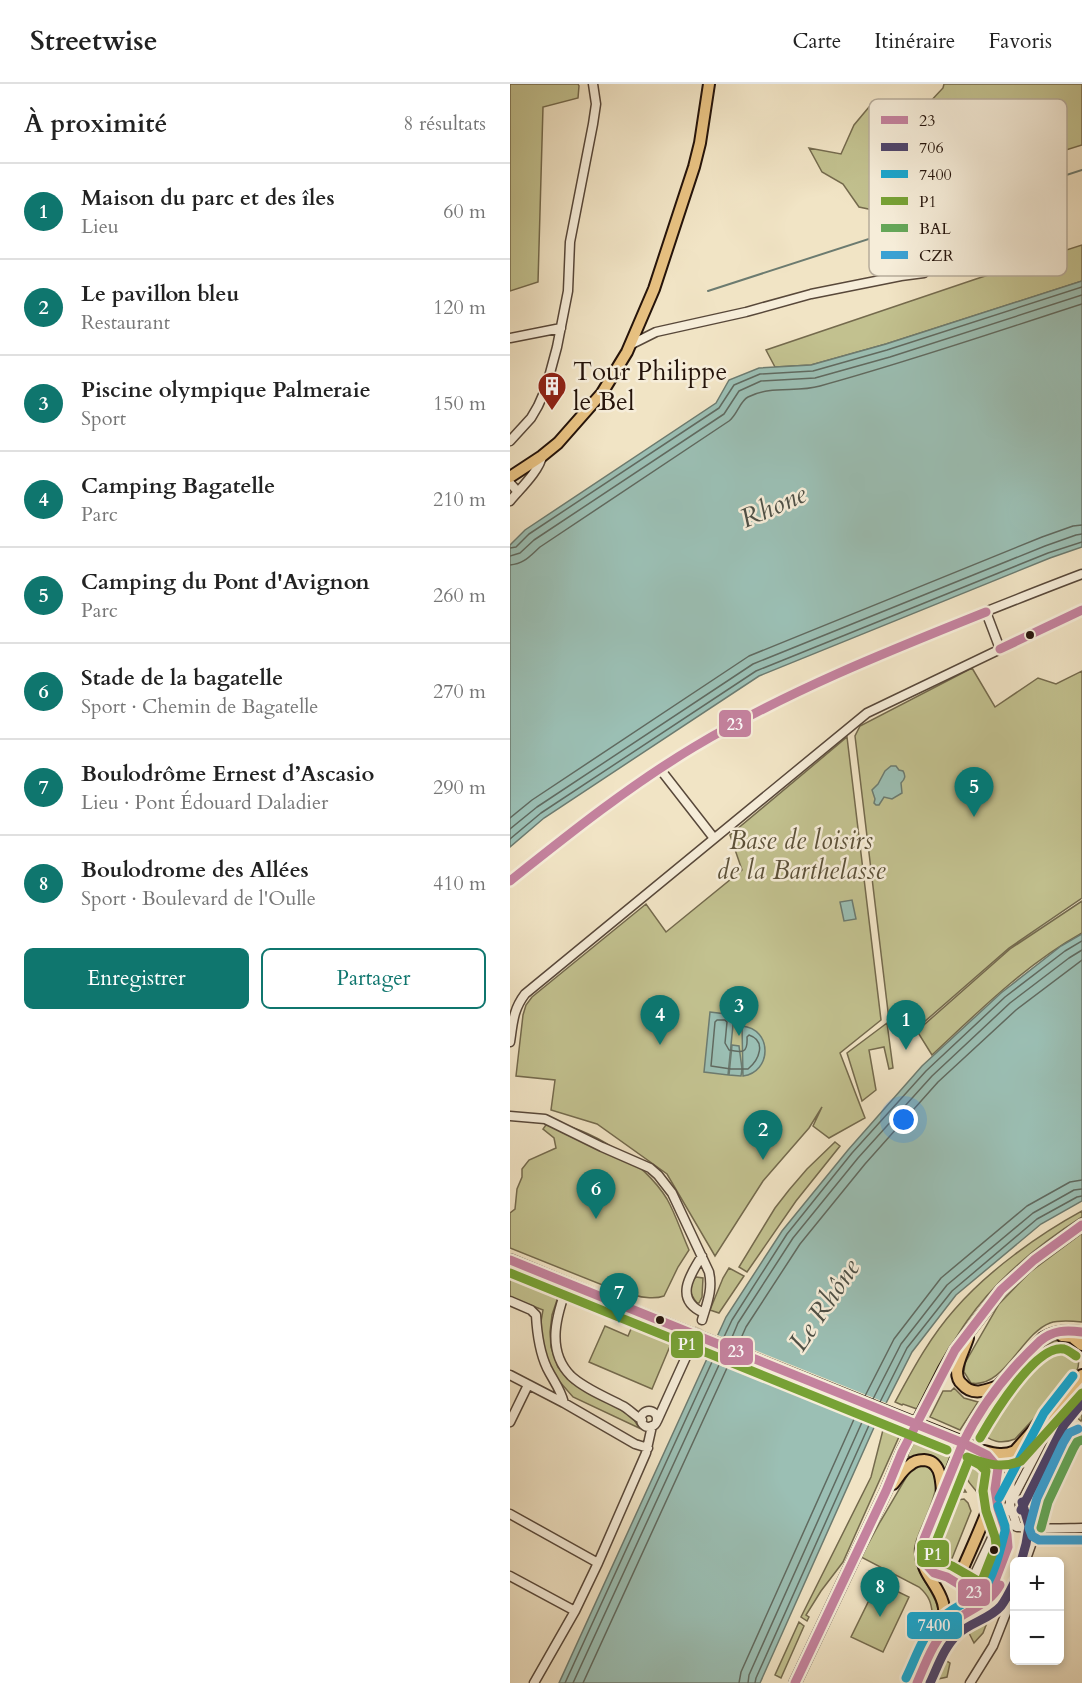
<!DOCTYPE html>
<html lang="fr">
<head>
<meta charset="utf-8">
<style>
	:root { --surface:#fff; --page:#f6f6f6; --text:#222; --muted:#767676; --line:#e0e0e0; --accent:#0f766e }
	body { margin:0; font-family:Cardo,serif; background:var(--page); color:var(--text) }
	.controls { position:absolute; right:18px; bottom:18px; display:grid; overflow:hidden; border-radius:9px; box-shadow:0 3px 9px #0003 }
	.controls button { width:54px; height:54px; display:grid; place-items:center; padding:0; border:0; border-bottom:2px solid var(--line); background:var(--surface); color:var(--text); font:30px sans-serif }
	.you { position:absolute; left:394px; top:1036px; width:21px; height:21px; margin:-15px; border:4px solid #fff; border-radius:50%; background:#1a73e8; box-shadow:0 0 0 9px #1a73e833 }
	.badge { display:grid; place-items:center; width:39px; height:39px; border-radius:50%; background:var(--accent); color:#fff; font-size:20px; font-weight:700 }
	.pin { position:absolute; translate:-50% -50px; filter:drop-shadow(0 2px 3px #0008) }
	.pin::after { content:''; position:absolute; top:32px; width:21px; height:18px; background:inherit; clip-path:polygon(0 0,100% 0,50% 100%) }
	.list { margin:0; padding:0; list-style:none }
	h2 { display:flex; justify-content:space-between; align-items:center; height:78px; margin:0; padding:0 24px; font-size:26px }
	h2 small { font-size:20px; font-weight:400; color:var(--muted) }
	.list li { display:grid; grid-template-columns:39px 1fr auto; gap:18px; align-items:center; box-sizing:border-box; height:96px; padding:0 24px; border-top:2px solid var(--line) }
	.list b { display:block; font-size:22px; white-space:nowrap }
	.list p { margin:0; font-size:20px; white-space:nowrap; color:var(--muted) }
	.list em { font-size:20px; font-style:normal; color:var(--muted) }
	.actions { display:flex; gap:12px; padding:18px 24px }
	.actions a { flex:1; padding:14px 0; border:2px solid var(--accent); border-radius:9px; text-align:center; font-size:21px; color:var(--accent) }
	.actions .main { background:var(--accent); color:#fff }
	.map { position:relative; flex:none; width:572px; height:1599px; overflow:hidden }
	header { display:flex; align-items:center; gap:36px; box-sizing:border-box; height:84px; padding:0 30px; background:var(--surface); border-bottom:2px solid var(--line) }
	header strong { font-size:28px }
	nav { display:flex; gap:33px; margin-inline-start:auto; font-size:21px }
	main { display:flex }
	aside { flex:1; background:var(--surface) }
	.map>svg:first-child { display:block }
	.green { fill:#c2c18f; stroke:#746a4d; stroke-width:1.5 }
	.water { fill:#9bbfb4; stroke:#6c7b70; stroke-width:1.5 }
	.pier { fill:#f1e4c5 }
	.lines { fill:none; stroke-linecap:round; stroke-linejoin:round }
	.shore { stroke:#606a60; stroke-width:1.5 }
	.stream { stroke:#6c7b70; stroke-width:2 }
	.minor-tunnel { stroke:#d2c5a9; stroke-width:8; stroke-dasharray:8 4; stroke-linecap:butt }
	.minor-casing { stroke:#58483a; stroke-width:11 }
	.major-casing { stroke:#25140b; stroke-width:14 }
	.minor { stroke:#f6edd9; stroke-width:8 }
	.major { stroke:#e8c282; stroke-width:10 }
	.major-bridge-casing { stroke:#25140b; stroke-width:14; stroke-linecap:butt }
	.major-bridge { stroke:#e8c282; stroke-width:10 }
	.bus-1-casing { stroke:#f6edd9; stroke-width:14 }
	.bus-2-casing { stroke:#f6edd9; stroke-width:14 }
	.bus-3-casing { stroke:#f6edd9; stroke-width:14 }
	.bus-4-casing { stroke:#f6edd9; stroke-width:14 }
	.bus-5-casing { stroke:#f6edd9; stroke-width:14 }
	.bus-6-casing { stroke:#f6edd9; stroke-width:14 }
	.bus-1 { stroke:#c4829e; stroke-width:9 }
	.bus-2 { stroke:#4e456d; stroke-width:9 }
	.bus-3 { stroke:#18a7d0; stroke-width:9 }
	.bus-4 { stroke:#77a235; stroke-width:9 }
	.bus-5 { stroke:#65a759; stroke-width:9 }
	.bus-6 { stroke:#3ca1d3; stroke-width:9 }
	.bus-dot { fill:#25140b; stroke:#f6edd9; stroke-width:2 }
	.labels { text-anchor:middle; stroke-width:5; stroke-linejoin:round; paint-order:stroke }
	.poi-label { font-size:26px; fill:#25140b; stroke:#f6edd9; text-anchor:start }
	.park-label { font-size:26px; font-style:italic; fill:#5c5139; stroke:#f6edd9 }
	.water-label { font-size:27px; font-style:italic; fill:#4e5046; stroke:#f6edd9 }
	.key { fill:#f6edd9; stroke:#b7ac9b; stroke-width:1.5 }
	.key-label { font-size:16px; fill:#25140b }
	.line-badge { stroke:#f6edd9; stroke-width:2 }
	.badge-label { font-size:16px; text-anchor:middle; font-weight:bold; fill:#fff }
</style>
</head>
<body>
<header>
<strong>Streetwise</strong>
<nav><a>Carte</a><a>Itinéraire</a><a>Favoris</a></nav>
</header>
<main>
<aside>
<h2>À proximité<small>8 résultats</small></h2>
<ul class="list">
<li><span class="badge">1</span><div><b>Maison du parc et des îles</b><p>Lieu</p></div><em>60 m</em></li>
<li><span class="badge">2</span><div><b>Le pavillon bleu</b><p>Restaurant</p></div><em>120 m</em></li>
<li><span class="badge">3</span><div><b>Piscine olympique Palmeraie</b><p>Sport</p></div><em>150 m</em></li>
<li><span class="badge">4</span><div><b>Camping Bagatelle</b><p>Parc</p></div><em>210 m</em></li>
<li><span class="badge">5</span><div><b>Camping du Pont d'Avignon</b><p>Parc</p></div><em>260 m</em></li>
<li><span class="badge">6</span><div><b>Stade de la bagatelle</b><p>Sport · Chemin de Bagatelle</p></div><em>270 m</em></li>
<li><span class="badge">7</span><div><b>Boulodrôme Ernest d’Ascasio</b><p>Lieu · Pont Édouard Daladier</p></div><em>290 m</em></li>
<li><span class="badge">8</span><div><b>Boulodrome des Allées</b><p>Sport · Boulevard de l'Oulle</p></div><em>410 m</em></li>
</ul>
<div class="actions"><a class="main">Enregistrer</a><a>Partager</a></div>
</aside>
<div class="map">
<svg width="572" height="1599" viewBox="0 0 572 1599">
	<rect width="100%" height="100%" fill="#f1e4c5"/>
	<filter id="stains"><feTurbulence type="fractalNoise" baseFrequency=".00333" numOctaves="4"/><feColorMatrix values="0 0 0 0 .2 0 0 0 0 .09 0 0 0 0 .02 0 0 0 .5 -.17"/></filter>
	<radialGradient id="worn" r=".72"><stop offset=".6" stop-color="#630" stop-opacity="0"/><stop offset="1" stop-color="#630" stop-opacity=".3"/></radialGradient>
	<path class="green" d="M0,0H68L69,2L68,14L33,23L28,198L0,207Z
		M434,0H572V61L363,126L349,123L333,100L312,88L299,64L331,70L344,41L359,23L417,21L433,4Z
		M572,161V197L376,260L301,281L265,283L256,266L466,195Z
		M462,584L485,623L528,594L546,600L572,587V814L499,864L405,946L379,936L345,652L350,642Z
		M337,653L371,936L330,969L355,1034L319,1054L303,1042L312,1023L299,1044L253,1097L205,1172L157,1090L87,1040L41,1026L45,996L6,992L13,931L16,921L22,913L136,820L156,848L232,786L220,751Z
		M572,817V849C515,881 469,927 422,971L407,947L500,865Z
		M377,939L383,984L379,985L374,963L359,966L366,1006L352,1017L337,969Z
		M38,1038C80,1043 134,1078 157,1115C166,1131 171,1148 179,1166L168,1183L154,1212C146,1215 133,1214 124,1211C117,1209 113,1204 105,1206L0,1164V1129L5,1125L7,1105L12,1093V1085L19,1076L46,1064L44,1054L33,1045Z
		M325,1058L330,1062L286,1117L237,1188L229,1183L265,1124L279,1106L297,1085Z
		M572,1127V1133C528,1161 487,1194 457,1237C438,1264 423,1296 407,1325L393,1320L392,1321L385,1318C403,1285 420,1253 445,1225C478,1187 528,1151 572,1127Z
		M572,1149V1238C562,1237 549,1236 540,1239C511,1250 494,1305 461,1299L454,1288L455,1279L489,1220L520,1188Z
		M219,1184L234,1192L209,1229L200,1226L213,1194Z
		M0,1187L43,1204L47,1211V1216L42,1231L40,1248L41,1263L48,1283L62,1299L122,1332L129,1344L63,1313L43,1290L37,1278L30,1243L33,1226L0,1213Z
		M186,1193L193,1194L192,1213L189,1219H187C180,1210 177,1202 186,1193Z
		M124,1238L163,1255L142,1305L79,1278L95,1242L118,1252Z
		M553,1256C568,1260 572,1276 566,1289L505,1355C493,1360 478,1359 472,1346L482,1321L537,1261L544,1257Z
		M444,1304L454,1314L468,1318L450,1346L420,1333L433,1307H441Z
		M572,1310V1335L571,1337L564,1331L555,1340L559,1345L547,1375L545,1374L542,1379L543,1381L533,1405L523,1389C536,1360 551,1334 572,1310Z
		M375,1338L392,1346L333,1478L311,1507L296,1531L299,1533L297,1537L291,1533L361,1393Z
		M526,1349L527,1350L523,1359V1367L519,1372L513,1375L509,1369Z
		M407,1350L445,1366L436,1388C428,1373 416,1369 401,1374L397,1371L400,1363Z
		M458,1370L465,1373L464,1376L479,1387V1401L473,1419C464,1396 448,1401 458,1370Z
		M412,1381C446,1389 408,1442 405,1462C399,1492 441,1517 425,1543C420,1525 425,1517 409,1503L351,1473L370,1438L401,1385Z
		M448,1385L450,1398L456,1408H447L438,1411Z
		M519,1397L527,1406L518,1429L513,1424L514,1415Z
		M454,1415L458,1419L461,1427L439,1482C435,1480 429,1479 426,1475C420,1464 438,1429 443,1418L447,1416Z
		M368,1498L399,1513L373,1568L341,1553Z
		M472,1533L478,1536L473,1549L464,1559L456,1543Z
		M289,1538L294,1542L271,1594L265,1591Z
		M432,1574L440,1579L437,1593L428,1595V1585Z"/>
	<path class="water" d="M572,197V463L540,474L249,592L34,734L0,763V461L15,446L206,319L219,296L249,284L301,281L376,260Z
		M381,682H386L389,686L393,687C396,692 395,695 391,699L392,709L382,715L374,713L369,721H366L364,719L365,715L362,706L368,700L375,687Z
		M342,816L346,835L334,837L330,818Z
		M572,850V1117L531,1140L446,1211L402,1268L366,1339L250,1599H49L216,1233L272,1147L338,1066L412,982L491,909L551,862Z
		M200,928L224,931L218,991L194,988Z
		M232,942C263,945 262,988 233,992Z
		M222,961L229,962L232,985L231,992L219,991Z"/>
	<path class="pier" d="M205,1250L379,1320L372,1334L299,1306L198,1265Z"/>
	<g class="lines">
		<path class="shore" d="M0,464L6,463L19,450L209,324L224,301L250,290L303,287L377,266L572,203
			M0,472L10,469L24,456L214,330L229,307L251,297L305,294L380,273L572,211
			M0,481C14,480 20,472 30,463L219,337C227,331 230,317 238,313C262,301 286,309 310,302C398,278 485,248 572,220
			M0,734L22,716L239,572L532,453L563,442L572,441
			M0,745L27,723L243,580L535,462L566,451L572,450
			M0,755L31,729L246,587L538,469L572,458
			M207,936H215L217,938L215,959L219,966C233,969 238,969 237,953L239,951C257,957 249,976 238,985H221L201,982L205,938Z
			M213,1255L222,1236L277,1150L342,1069L416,987L495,913L555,867L572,857
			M220,1258L228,1239L283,1154L348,1074L422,992L500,919L559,874L572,866
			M228,1261L236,1243L290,1160L355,1080L428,998L506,926L572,876
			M355,1312L384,1255L431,1194L517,1122L560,1098L572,1096
			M363,1315L391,1260L437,1201L523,1129L564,1106L572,1105
			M370,1318L397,1264L442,1207L527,1135L567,1113L572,1112
			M55,1599L207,1267
			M63,1599L214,1270
			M73,1599L222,1273
			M229,1599L231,1588L349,1324
			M238,1599L239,1591L357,1327
			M245,1599L246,1594L364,1330"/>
		<path class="stream" d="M198,207L572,86"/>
		<path class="minor-tunnel" d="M181,1262L192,1236"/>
		<g class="minor-casing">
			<path id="minor" d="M0,254L51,244
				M120,261L146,248L236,228L301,210L391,192L414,189
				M0,357L21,334L28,322L36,304L47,263L58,207L60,158L83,40L86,20L83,0
				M0,399L8,408
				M0,417C9,406 30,386 32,372
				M476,528L490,565
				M150,685L203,753
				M0,797C60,750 119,702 183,663C264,615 350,578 437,543C482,525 527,507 572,490
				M0,958C3,938 3,926 15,910L357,629L572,526
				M0,1032L35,1035L92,1063L140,1084L148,1091L162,1109L199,1188C203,1206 197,1219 192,1236
				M192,1172C179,1192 164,1216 194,1229
				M58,1200C47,1229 35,1266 61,1292C75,1305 96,1313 113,1322C120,1326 125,1332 132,1336
				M0,1217L21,1226L26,1231C27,1249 29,1267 37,1284C44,1298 50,1304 54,1319
				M0,1291L54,1319L125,1360L138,1364
				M131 1335a8 8 0 1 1 16 0a8 8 0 1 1-16 0Z
				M147,1337L181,1262
				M0,1338L18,1301
				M484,1370C507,1385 499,1398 500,1420C501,1428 506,1435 507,1443
				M485,1406C486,1416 487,1430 494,1437C503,1448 556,1444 572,1444
				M0,1430L88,1479
				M531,1444L538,1418L557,1380L563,1365L567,1358L572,1356
				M515,1478L527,1444
				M0,1492L65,1527
				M433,1550L452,1517L481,1456L544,1335L572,1299
				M24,1599L65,1527L88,1479L136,1369L142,1342
				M460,1599L483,1562L505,1506"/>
		</g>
		<g class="major-casing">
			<path id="major" d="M0,393L32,372L48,359L92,309L117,268L144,205L184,83L190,59L199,0
				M0,1176L107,1220
				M552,1252L562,1253L572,1261
				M458,1254C455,1264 448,1276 447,1287C447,1292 448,1297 452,1300C462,1312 475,1307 488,1302
				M474,1367C485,1370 494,1372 505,1367L572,1291
				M383,1400C388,1394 393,1385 400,1381C403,1378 409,1376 414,1376C430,1377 431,1394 432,1407
				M415,1480C426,1494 440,1496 453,1484C460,1467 492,1400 488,1385C486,1375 476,1371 467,1367
				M285,1599L376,1407L392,1368L434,1285L445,1266L491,1206L524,1176L572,1141
				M407,1599C417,1578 440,1544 433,1519C427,1497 409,1490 412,1463L447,1372L471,1328L488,1302L533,1254C546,1246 557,1247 572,1248"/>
		</g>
		<use href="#minor" class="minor"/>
		<use href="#major" class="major"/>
		<g class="major-bridge-casing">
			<path id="major-bridge" d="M107,1220L468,1364"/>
		</g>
		<use href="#major-bridge" class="major-bridge"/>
		<g class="bus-1-casing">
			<path id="bus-1" d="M490,565L572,526
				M0,797C59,750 119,702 184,663C276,608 376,568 476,528
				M0,1176L453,1359
				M453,1359L477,1371L488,1384L485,1405L488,1424L497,1451L498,1463L483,1502L475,1508L466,1509L458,1506L437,1493L424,1489L412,1476L411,1470L414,1455Z
				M453,1359C472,1320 498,1287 530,1257C543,1246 556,1246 572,1248
				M285,1599L376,1407L392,1368L445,1266L491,1206L524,1176L572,1141
				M407,1599C416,1578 425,1553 443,1538C459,1525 479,1521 490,1501"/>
		</g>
		<g class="bus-2-casing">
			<path id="bus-2" d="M511,1426L554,1341L572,1319
				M511,1478L516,1460L519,1442L512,1418
				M420,1599C428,1582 434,1563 448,1550C461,1538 480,1535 491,1522C497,1514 501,1505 505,1497"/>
		</g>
		<g class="bus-3-casing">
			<path id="bus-3" d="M489,1414L534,1329L563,1292
				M396,1594C405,1576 411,1555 425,1540C438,1525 456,1520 471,1508C483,1497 491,1463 495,1447V1442L488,1422"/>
		</g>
		<g class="bus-4-casing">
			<path id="bus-4" d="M0,1189L437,1366
				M470,1354C482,1333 526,1259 554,1265C558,1266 563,1270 566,1272
				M457,1373C476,1380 492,1385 511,1377L572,1309
				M459,1375L470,1381L476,1387L473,1407L476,1427L485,1453L486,1461L473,1494L468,1497L442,1482L431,1478L423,1470L426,1458Z"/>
		</g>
		<g class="bus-5-casing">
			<path id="bus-5" d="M531,1444L538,1418L563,1365L567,1358L572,1356"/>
		</g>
		<g class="bus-6-casing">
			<path id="bus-6" d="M568,1345L559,1349L553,1359L527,1414L519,1444L522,1452L529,1456H572"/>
		</g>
		<use href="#bus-1" class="bus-1"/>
		<use href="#bus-2" class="bus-2"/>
		<use href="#bus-3" class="bus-3"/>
		<use href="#bus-4" class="bus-4"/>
		<use href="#bus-5" class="bus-5"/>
		<use href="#bus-6" class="bus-6"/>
	</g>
	<defs>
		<g id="building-pin" transform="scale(1.5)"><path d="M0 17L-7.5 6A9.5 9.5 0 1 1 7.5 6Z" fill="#8f2418" stroke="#f6edd9"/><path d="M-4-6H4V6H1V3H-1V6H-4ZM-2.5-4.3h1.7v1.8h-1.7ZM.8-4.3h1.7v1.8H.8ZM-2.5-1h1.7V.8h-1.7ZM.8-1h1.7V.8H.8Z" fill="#fff"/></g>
	</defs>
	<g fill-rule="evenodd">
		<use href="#building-pin" x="42" y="302"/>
	</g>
	<g class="bus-dot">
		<circle cx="520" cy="551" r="5"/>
		<circle cx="150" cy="1236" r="5"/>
		<circle cx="484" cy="1466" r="5"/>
	</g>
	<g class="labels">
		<g class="poi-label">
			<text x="63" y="296">Tour Philippe<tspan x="63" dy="30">le Bel</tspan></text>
		</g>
		<g class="park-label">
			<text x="291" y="765">Base de loisirs<tspan x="291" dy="30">de la Barthelasse</tspan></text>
		</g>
		<g class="water-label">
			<text transform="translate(263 422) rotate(-24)" y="9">Rhone</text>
			<text transform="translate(314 1221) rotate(-56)" y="9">Le Rhône</text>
		</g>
	</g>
	<rect x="359" y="15" width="198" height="177" rx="9" class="key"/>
	<rect x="371" y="32" width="27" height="8" fill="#c4829e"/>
	<rect x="371" y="59" width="27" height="8" fill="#4e456d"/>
	<rect x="371" y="86" width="27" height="8" fill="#18a7d0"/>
	<rect x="371" y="113" width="27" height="8" fill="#77a235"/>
	<rect x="371" y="140" width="27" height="8" fill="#65a759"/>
	<rect x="371" y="167" width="27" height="8" fill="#3ca1d3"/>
	<g class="key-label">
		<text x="409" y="42">23</text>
		<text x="409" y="69">706</text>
		<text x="409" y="96">7400</text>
		<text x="409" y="123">P1</text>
		<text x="409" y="150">BAL</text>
		<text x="409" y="177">CZR</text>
	</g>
	<g class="line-badge">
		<rect x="208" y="625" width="34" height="29" rx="6" fill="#c4829e"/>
		<rect x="160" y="1246" width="34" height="29" rx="6" fill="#77a235"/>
		<rect x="209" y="1253" width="35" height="29" rx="6" fill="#c4829e"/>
		<rect x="406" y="1455" width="34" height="29" rx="6" fill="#77a235"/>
		<rect x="447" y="1494" width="34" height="29" rx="6" fill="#c4829e"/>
		<rect x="396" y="1527" width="57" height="29" rx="6" fill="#18a7d0"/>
	</g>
	<g class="badge-label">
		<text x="225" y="646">23</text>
		<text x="177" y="1266">P1</text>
		<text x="226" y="1273">23</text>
		<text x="423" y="1476">P1</text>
		<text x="464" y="1514">23</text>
		<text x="424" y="1547">7400</text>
	</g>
	<rect width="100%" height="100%" filter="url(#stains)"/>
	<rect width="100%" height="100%" fill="url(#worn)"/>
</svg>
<div class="controls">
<button>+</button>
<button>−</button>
</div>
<div class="you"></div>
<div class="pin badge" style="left:396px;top:966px">1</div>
<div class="pin badge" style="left:253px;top:1076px">2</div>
<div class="pin badge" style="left:229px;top:952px">3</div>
<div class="pin badge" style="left:150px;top:961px">4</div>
<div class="pin badge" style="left:464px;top:733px">5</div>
<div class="pin badge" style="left:86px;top:1135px">6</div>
<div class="pin badge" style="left:109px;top:1239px">7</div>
<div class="pin badge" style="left:370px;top:1533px">8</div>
</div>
</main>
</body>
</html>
